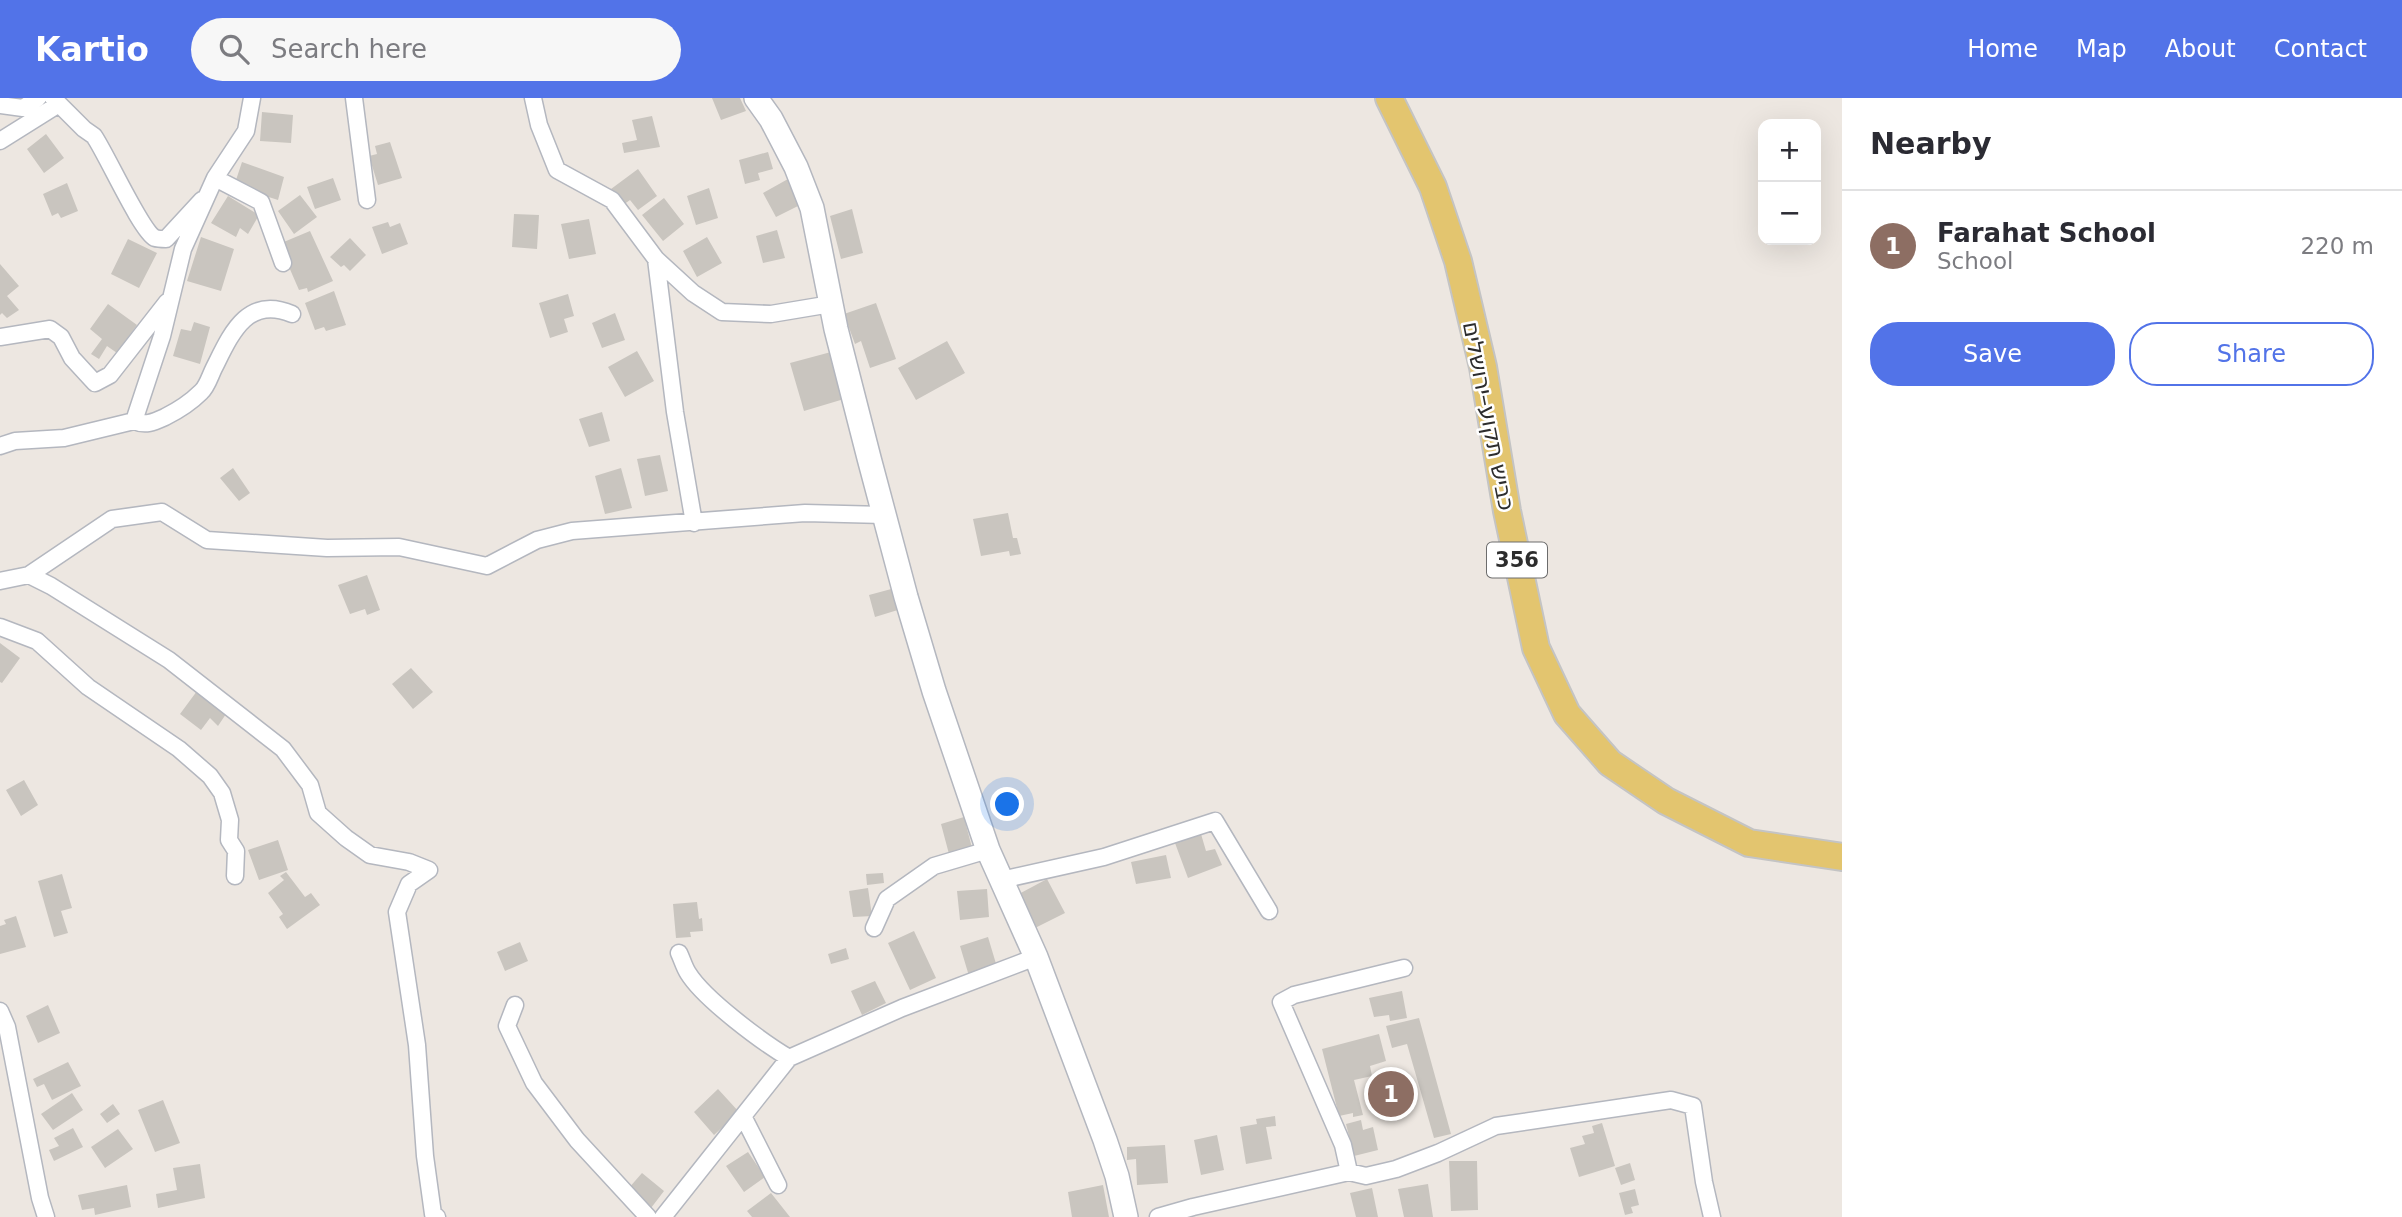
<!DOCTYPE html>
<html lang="en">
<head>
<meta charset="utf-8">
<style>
	:root { --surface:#fff; --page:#f7f7f7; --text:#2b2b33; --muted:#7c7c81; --line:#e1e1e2; --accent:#5273e8 }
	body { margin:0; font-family:"DejaVu Sans","Noto Sans Hebrew",sans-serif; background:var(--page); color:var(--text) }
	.controls { position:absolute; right:21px; top:21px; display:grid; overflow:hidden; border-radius:14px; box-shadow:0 7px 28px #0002 }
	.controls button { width:63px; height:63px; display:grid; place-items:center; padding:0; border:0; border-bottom:2px solid var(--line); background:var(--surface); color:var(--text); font:35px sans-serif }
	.you { position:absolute; left:1008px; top:707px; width:24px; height:24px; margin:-18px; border:5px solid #fff; border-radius:50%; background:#1a73e8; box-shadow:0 0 0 10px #1a73e833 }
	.badge { display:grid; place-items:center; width:46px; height:46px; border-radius:50%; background:var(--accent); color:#fff; font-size:23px; font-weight:700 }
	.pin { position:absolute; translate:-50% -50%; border:4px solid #fff; box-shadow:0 2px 7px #0006 }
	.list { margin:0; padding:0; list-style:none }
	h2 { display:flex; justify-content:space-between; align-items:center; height:91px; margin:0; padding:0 28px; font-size:30px }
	h2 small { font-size:23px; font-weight:400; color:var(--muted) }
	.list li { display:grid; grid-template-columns:46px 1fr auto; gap:21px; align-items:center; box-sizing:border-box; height:112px; padding:0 28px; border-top:2px solid var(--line) }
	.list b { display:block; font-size:26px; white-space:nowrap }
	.list p { margin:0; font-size:23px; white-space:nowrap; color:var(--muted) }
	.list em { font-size:23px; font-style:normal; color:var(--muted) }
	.actions { display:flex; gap:14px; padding:21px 28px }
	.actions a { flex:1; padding:16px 0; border:2px solid var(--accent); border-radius:28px; text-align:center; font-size:24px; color:var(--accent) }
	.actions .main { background:var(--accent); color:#fff }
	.icon { flex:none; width:38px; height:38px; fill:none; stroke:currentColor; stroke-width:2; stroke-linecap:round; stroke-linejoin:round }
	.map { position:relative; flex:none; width:1842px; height:1119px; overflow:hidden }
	header { display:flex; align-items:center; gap:42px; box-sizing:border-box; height:98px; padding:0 35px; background:var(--accent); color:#fff }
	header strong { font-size:33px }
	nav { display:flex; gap:38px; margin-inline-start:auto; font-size:24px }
	.search { width:490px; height:63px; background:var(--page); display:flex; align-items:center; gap:18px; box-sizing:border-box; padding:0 24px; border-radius:38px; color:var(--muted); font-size:26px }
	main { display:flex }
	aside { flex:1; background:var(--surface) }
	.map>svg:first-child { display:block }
	.building { fill:#c9c5bf }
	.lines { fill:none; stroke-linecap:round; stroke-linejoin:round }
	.street-casing { stroke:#b4b7bf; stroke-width:19 }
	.secondary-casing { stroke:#b4b7bf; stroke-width:26 }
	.primary-casing { stroke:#c4c4c4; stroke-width:30 }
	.street { stroke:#fff; stroke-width:16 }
	.secondary { stroke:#fff; stroke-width:23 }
	.primary { stroke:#e3c56f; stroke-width:26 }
	.labels { text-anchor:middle; stroke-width:5; stroke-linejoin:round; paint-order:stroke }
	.shield { fill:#fff; stroke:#6c6c6c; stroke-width:2 }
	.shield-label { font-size:21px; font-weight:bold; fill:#2d2d2d }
	.street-label { font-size:23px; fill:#2d2d2d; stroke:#fff }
</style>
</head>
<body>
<header>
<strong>Kartio</strong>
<div class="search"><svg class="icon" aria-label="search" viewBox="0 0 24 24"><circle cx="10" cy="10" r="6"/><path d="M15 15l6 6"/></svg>Search here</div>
<nav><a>Home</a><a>Map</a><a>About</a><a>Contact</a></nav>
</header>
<main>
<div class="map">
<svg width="1842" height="1119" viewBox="0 0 1842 1119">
	<rect width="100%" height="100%" fill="#ede7e1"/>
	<path class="building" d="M712,0H740L746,13L721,22Z
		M262,14L293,17L291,45L260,43Z
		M652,18L660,49L624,55L622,45L637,42L632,22Z
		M46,36L64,60L44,75L27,51Z
		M390,44L402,80L378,87L369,58L377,56L375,48Z
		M768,54L773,71L758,75L760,82L745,86L739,62Z
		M242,64L284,79L278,102L234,88Z
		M638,71L657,98L638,112L630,102L623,107L611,91Z
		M333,80L341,102L315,111L307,89Z
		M788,81L802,106L776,119L763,95Z
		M67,85L78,113L61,120L58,115L52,118L43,96Z
		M709,90L718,120L696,127L687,98Z
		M300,97L317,119L294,136L278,113Z
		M228,98L259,117L248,136L240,130L236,139L211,125Z
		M664,100L684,126L663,143L642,117Z
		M852,111L863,155L841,161L830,118Z
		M514,116L539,117L537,151L512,149Z
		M589,121L596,156L569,161L561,126Z
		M388,124L390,129L400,125L408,146L382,156L372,129Z
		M777,132L785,160L763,165L756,138Z
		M310,133L333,183L308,194L307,190L299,192L279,146Z
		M201,139L234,151L221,193L187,183Z
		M707,139L722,165L697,179L683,153Z
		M350,140L366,157L350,173L344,167L341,169L330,159Z
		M128,141L157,155L139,190L111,176Z
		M0,166L19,188L7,198L19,212L7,220L2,215L0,217Z
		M334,193L346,227L326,233L324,229L315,232L305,205Z
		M568,196L574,218L564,221L568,234L550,240L539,205Z
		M876,205L896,261L870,270L861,243L855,246L844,216Z
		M108,206L137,227L117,255L107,248L99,261L91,256L102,241L90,231Z
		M615,215L625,242L602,250L592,225Z
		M194,224L210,229L200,266L173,258L181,231L191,233Z
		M947,243L965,275L916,302L898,270Z
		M637,253L654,283L625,299L608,269Z
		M831,254L844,301L804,313L790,265Z
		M602,314L610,343L589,349L579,321Z
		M660,357L668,393L645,398L637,361Z
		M233,370L250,395L239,403L220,380Z
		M621,370L632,410L605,416L595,378Z
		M1008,415L1013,440H1017L1021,456L1010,458L1009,453L981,458L973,421Z
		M367,477L380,512L367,517L365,511L350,516L338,487Z
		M895,490L901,511L875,519L869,497Z
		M0,545L20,560L2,585L0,584Z
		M411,570L433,594L413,611L392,586Z
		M197,593L226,616L218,628L210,620L201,632L180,616Z
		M24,682L38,707L21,718L6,692Z
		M964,719L972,750L949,756L941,726Z
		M1201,736L1206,753L1215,751L1222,767L1188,780L1175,745Z
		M278,742L288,772L259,782L248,752Z
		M1166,757L1171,780L1136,786L1131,764Z
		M286,774L305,799L311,795L320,807L287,831L279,819L283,816L268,795L284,782L280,778Z
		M883,775L884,785L867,787L866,776Z
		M62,776L72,810L61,813L68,835L54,839L38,783Z
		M1047,781L1065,815L1035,830L1017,797Z
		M868,790L872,818L853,819L849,793Z
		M987,791L989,819L960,822L957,793Z
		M697,804L699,821L702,820L703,833L690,834L691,839L676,840L673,806Z
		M16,818L26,849L0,856V828L6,826L4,822Z
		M914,833L936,880L910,892L888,845Z
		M988,839L997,869L969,878L960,848Z
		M520,844L528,863L505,873L497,854Z
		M846,850L849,861L831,866L828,856Z
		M875,883L886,905L862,917L851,893Z
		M1402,893L1407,920L1390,923L1389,917L1374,919L1369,900Z
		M48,907L60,935L38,945L26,918Z
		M1419,920L1451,1036L1434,1040L1407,946L1392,950L1386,928Z
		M1379,936L1386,963L1370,968L1372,978L1354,982L1363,1017L1353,1019V1015L1339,1018L1322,951Z
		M68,964L81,988L52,1002L44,986L37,989L33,981Z
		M718,991L739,1014L714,1037L694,1014Z
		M72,995L83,1012L53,1032L41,1016Z
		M163,1002L180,1045L155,1054L138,1012Z
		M113,1006L120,1016L107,1025L100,1016Z
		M1275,1018L1276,1028L1266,1029L1272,1061L1246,1066L1240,1029L1257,1026L1256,1021Z
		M1361,1022L1363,1032L1373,1029L1378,1052L1354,1058L1346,1026Z
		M1602,1025L1615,1068L1579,1079L1570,1050L1585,1046L1582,1038L1594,1035L1592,1028Z
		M73,1030L83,1049L54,1063L49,1052L59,1048L54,1040Z
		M118,1031L133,1051L105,1070L91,1049Z
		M1217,1037L1224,1072L1201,1077L1194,1042Z
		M1165,1047L1168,1085L1137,1087L1136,1061L1127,1062V1049Z
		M748,1054L765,1079L744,1094L726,1068Z
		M1449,1063H1477L1478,1112L1451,1113Z
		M1630,1065L1635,1082L1621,1087L1615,1070Z
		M200,1066L205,1100L158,1110L156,1096L177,1092L173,1070Z
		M642,1075L664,1093L651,1110L628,1091Z
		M1428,1086L1433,1119H1404L1398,1091Z
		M127,1087L131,1109L95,1117L94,1110L82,1112L78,1097Z
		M1103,1087L1109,1119H1072L1068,1094Z
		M1372,1090L1378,1119H1356L1350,1095Z
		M1635,1091L1639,1107L1631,1109L1633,1115L1625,1117L1619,1095Z
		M771,1095L790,1119H752L747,1113Z"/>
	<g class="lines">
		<g class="street-casing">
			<path id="street" d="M53,0L84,31L94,38C107,57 141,133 155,140C158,141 163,141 166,141L202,102
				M354,0L367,102
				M533,0L539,27L557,72L612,102L656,161L693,195L722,214L771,216L831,206
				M0,7L23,10L38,0
				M0,43L59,6
				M215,80L261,104L283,165
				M656,161L675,314L694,425
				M0,239L50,231L61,239L72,260L95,285L110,277L167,204
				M134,323C146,328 154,324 165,319C177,313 191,304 201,294C207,289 210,278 214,270C231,236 247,197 292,216
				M0,348L15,343L64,340L134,323L162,238L183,151L215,80L246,33L252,0
				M29,477L51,488L169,562L283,651L310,687L318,715L346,740L370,757L409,764L429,772L409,786L397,814L417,947L425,1058L433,1116L437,1119
				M0,483L29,477L112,421L162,414L207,442L327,450L399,449L487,468L537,442L572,433L805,415L884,417
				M0,529L37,543L88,589L179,651L210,678L222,695L230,722L229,742L236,753L235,778
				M1001,782L1104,759L1215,723L1269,813
				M874,830L887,801L934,768L988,752
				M679,855C682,861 684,869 688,875C704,901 762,944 789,960
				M515,907L507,928L534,985L577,1042L648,1119
				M0,913L7,929L40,1100L46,1119
				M743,1018L778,1087
				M1349,1074L1343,1047L1281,904L1294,897L1404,870
				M663,1119L789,960L902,910L1036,859
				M1158,1119L1193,1109L1349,1074L1366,1078L1396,1071L1438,1055L1496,1028L1671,1002L1693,1008L1704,1084L1712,1119"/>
		</g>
		<g class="secondary-casing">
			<path id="secondary" d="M756,0L771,21L796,69L812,110L836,231L869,360L906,499L934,593L988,752L1036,859L1105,1042L1117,1078L1126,1119"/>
		</g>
		<g class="primary-casing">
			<path id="primary" d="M1389,0L1433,89L1458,163L1483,269L1507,413L1536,550L1567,616L1610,665L1666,703L1749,745L1842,759"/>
		</g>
		<use href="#street" class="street"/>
		<use href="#secondary" class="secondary"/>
		<use href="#primary" class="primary"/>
	</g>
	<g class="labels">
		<rect class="shield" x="1487" y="444.5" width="60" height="35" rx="5"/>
		<g class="shield-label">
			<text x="1517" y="469">356</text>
		</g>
		<g class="street-label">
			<text transform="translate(1489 318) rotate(79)" y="8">כביש תקוע–ירושלים</text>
		</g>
	</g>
</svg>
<div class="controls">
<button>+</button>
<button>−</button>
</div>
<div class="you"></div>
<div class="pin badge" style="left:1391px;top:996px;background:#8d6e63">1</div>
</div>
<aside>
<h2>Nearby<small></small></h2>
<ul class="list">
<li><span class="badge" style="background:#8d6e63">1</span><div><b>Farahat School</b><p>School</p></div><em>220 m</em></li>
</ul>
<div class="actions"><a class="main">Save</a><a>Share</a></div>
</aside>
</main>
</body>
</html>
